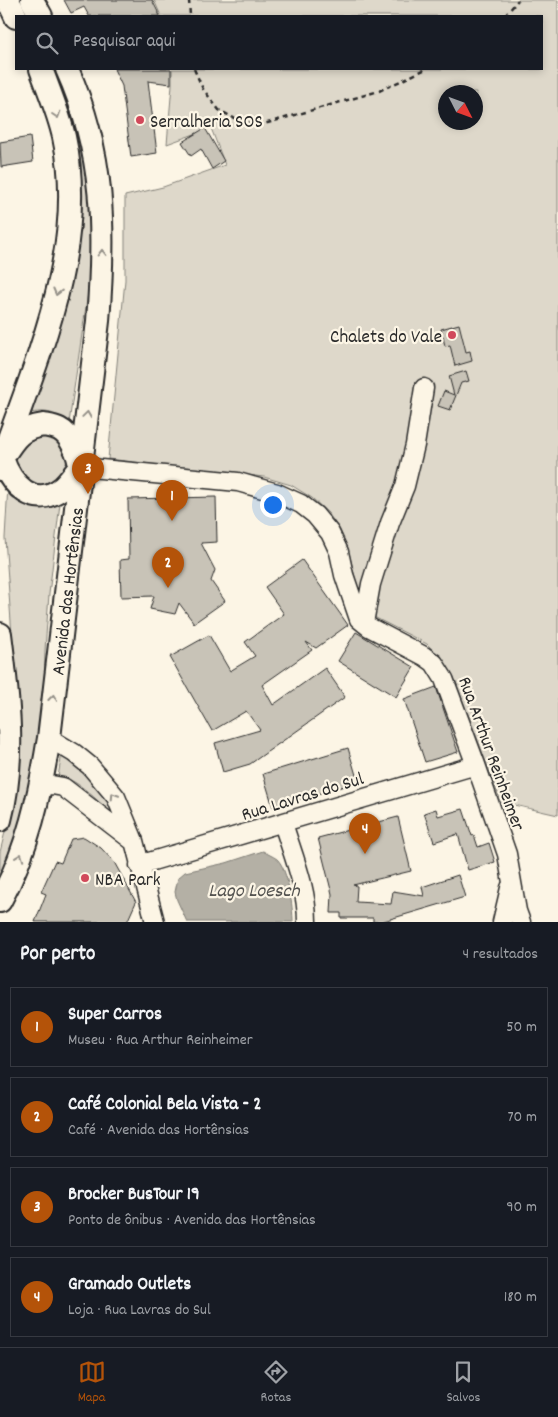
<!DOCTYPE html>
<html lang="pt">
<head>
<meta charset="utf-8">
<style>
	:root { --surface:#171b24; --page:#20242c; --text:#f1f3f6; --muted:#9ea1a6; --line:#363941; --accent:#b45309 }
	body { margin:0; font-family:Dekko,sans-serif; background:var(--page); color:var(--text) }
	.compass { position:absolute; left:438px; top:85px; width:45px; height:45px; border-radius:50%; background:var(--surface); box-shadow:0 2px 8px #0003; rotate:132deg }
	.you { position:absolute; left:272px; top:504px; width:18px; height:18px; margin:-12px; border:4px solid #fff; border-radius:50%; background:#1a73e8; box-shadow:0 0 0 8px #1a73e833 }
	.badge { display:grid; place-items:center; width:32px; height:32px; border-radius:50%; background:var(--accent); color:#fff; font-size:16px; font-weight:700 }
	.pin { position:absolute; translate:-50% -41px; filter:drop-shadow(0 1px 2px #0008) }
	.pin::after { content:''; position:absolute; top:26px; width:18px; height:15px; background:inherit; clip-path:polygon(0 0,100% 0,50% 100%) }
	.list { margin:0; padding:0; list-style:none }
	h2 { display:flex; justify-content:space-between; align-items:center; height:65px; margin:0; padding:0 20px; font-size:21px }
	h2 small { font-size:16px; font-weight:400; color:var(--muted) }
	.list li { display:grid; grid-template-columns:32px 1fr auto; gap:15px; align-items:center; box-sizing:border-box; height:80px; margin:0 10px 10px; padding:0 10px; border:1px solid var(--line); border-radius:0px }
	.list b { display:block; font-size:19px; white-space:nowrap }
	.list p { margin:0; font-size:16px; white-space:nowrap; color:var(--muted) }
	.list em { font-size:16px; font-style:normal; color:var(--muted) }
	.icon { flex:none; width:28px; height:28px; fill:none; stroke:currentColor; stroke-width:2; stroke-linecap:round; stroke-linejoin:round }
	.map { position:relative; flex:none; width:558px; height:922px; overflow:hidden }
	.search { position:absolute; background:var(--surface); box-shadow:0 2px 8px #0003; left:15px; right:15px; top:15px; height:55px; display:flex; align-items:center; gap:12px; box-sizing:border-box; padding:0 18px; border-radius:0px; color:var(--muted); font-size:19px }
	.sheet { height:425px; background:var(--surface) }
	nav { display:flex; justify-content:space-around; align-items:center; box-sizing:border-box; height:70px; border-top:1px solid var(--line); background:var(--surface); font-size:14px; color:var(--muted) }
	nav a { display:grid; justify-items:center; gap:2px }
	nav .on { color:var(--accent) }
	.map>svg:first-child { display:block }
	.green { fill:#ded8ca; stroke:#84827a; fill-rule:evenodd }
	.water { fill:#b4b0a5; stroke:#7d7b74 }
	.building { fill:#c8c3b7; stroke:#2b2b2b }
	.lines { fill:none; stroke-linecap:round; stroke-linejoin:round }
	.minor-casing { stroke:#2b2b2b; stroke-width:21 }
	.major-casing { stroke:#2b2b2b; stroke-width:26 }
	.path { stroke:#2b2b2b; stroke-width:2.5; stroke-dasharray:5 4; stroke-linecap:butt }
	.minor { stroke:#fcf5e5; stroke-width:18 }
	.major { stroke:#fcf5e5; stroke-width:22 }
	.oneway { stroke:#949088 }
	.poi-dot { fill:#d1495b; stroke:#fcf5e5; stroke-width:2 }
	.labels { text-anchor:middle; stroke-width:4.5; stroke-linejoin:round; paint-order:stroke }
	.poi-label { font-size:19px; fill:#2b2b2b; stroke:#fcf5e5; text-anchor:start }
	.street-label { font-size:19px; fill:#2b2b2b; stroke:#fcf5e5 }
	.water-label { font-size:20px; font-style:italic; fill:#545350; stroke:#fcf5e5 }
</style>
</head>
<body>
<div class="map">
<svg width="558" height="922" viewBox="0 0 558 922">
	<rect width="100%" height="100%" fill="#fcf5e5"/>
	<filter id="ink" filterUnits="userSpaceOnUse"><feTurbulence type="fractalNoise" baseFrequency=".02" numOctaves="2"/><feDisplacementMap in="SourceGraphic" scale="10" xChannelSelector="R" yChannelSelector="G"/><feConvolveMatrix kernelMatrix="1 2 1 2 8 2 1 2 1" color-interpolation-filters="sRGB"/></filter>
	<g filter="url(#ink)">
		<path class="green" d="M154,0H558V815L501,802L454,677L441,658L427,644L370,615L362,605L349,553L340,530L328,513L312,498L291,485L264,477L108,459L125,280V196L163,187L225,165L211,128L167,144L172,85V69H542V16H161ZM446,92H476V122H446Z
			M51,69H58L89,168L91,272L69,423C55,411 43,410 25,414L69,279Z
			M33,435C40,436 47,435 53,438C74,449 69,475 49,484C47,484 43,486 42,486C37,486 31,484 26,483C10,455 11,458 33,435Z
			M8,485L61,495L49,594L45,650L44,691L32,794L0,883V852L12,804L17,705L5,538Z
			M62,753L72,759L116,806L112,814C98,802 77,777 58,777Z"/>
		<path class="water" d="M263,851C267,854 273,856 277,859C288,869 293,908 293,922H187L177,900L175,892L178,878L185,872L226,863Z"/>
		<path class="building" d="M64,0H152L160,16H89L84,7L71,13Z
			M114,69H171V84L148,81L157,153L131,157L122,86Z
			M205,128L224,161L212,169L201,149L191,156L182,142Z
			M30,137L33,162L1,167L0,142Z
			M459,324L466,352L470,351L472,361L455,366L450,345L445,346L441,329Z
			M466,371L469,381L461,383L450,410L438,406L444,391L454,395L449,376Z
			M216,497L217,542L201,543L215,570L211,581L225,601L194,623L179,603L175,614L150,609L154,596L121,597L120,560L129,559L128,499Z
			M302,560L348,625L316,648L306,642L312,650L262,685L273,705L325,668L345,697L250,764L223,772L215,743L260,730L246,711L212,731L170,657L209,635L230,671L255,656L245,642L284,614L265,587Z
			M356,632L414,667L396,697L338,661Z
			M436,687L458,752L425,762L404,699Z
			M348,748L358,782L273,807L263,774Z
			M436,809L438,816L463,809L472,836L474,835L478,847L489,843L495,862L468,870L458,834L434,842L424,813Z
			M398,817L411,871L353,885L357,886L356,902L391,904L393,891L424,896L422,887L458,875L465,897L380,922H373V918H341V913H331L332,894L318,838Z
			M84,837L101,848L114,862L136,902L127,922H35L46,894L41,892L55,861L61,863L71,839Z"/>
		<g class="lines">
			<g class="minor-casing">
				<path id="minor" d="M80,467L238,482L277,493L301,504L315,515L330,533L339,552L344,575L359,619L369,627L424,656L434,663L444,679L476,765L507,854L517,911L521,922
					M364,623L371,584L390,523L405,486L415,445L424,388
					M49,738L74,753L90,766L116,797L134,841L155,922
					M41,786L52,785L63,787L133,841
					M283,823C293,856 307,887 307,922
					M139,865L476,765
					M502,922L510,888"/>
			</g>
			<g class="major-casing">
				<g id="major">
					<path d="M8,0L16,17"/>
					<path d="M32,0L41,16"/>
					<path d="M44,425C49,426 55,427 59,429C71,435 79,455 80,467C74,474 69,482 62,488C34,510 11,485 2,458C14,439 20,428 44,425Z"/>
					<path d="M0,469L2,458C37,359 88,245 64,137C59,114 49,91 41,69"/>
					<path d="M0,634C8,696 16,759 0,820"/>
					<path id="s1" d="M0,901C28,850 40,794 49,738L98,321C105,230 105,154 67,69"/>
				</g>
			</g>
			<path class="path" d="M189,0L190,16
				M505,16L518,0
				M194,69L203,89L219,110L241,122L264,124L379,91L426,69"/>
			<use href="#minor" class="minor"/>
			<use href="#major" class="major"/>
		</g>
		<defs><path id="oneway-chevron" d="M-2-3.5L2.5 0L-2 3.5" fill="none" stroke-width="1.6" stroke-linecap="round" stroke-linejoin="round" transform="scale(1.25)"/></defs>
		<g class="oneway">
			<use href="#oneway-chevron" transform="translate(57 115) rotate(72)"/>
			<use href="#oneway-chevron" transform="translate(102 253) rotate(-90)"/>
			<use href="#oneway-chevron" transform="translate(57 292) rotate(104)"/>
			<use href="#oneway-chevron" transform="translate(87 415) rotate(-82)"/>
			<use href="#oneway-chevron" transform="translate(53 698) rotate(-83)"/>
			<use href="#oneway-chevron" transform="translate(114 796) rotate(-122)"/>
			<use href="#oneway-chevron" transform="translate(20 857) rotate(-70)"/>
		</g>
	</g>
	<g class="poi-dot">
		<circle cx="140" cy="120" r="5"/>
		<circle cx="452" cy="335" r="5"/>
		<circle cx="85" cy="878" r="5"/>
	</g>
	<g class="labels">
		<g class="poi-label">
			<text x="150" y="127">Serralheria SOS</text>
			<text x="442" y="342" text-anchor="end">Chalets do Vale</text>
			<text x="95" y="885">NBA Park</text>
		</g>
		<g class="street-label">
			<text dy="7" stroke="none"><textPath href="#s1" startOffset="319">Avenida das Hortênsias</textPath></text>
			<text transform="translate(493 753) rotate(70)" y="7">Rua Arthur Reinheimer</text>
			<text transform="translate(302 795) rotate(-17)" y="7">Rua Lavras do Sul</text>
		</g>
		<g class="water-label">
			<text x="254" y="896">Lago Loesch</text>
		</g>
	</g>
</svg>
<svg class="compass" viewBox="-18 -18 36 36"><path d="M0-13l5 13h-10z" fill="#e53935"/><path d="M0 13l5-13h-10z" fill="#9ea1a6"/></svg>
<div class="you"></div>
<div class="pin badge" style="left:172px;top:521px">1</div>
<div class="pin badge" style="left:168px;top:588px">2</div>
<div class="pin badge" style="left:88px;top:494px">3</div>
<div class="pin badge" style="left:365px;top:854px">4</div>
<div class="search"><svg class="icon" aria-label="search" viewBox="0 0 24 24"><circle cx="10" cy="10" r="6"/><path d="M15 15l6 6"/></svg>Pesquisar aqui</div>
</div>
<section class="sheet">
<h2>Por perto<small>4 resultados</small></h2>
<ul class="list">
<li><span class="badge">1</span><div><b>Super Carros</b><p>Museu · Rua Arthur Reinheimer</p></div><em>50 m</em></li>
<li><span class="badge">2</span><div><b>Café Colonial Bela Vista - 2</b><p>Café · Avenida das Hortênsias</p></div><em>70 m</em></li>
<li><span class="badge">3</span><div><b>Brocker BusTour 19</b><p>Ponto de ônibus · Avenida das Hortênsias</p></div><em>90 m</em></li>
<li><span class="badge">4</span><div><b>Gramado Outlets</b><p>Loja · Rua Lavras do Sul</p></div><em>180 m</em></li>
</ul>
</section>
<nav>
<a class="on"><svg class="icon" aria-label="map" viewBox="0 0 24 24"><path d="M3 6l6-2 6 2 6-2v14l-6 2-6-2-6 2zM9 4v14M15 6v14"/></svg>Mapa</a>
<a><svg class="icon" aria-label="directions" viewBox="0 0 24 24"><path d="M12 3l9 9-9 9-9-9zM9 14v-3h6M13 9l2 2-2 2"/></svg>Rotas</a>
<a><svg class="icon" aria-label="saved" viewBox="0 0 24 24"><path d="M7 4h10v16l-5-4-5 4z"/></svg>Salvos</a>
</nav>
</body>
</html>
